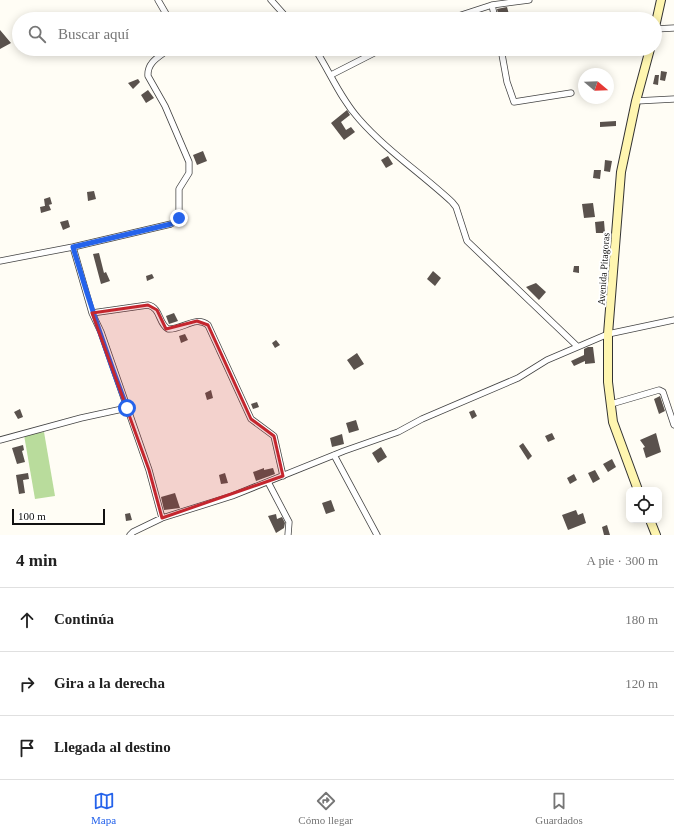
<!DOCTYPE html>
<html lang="es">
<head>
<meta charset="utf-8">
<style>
	:root { --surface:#fff; --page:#f6f6f6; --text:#222; --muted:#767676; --line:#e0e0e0; --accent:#2563eb }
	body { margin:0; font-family:"Times New Roman",serif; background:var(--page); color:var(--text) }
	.controls { position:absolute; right:12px; bottom:12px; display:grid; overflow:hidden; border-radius:8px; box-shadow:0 2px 10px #0003 }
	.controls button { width:36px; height:36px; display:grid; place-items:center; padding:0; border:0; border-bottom:1px solid var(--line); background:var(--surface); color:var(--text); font:20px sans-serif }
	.compass { position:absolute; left:578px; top:68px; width:36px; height:36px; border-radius:50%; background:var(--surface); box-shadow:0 2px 10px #0003; rotate:109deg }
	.scale { position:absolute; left:12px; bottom:10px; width:93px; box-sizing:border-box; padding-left:4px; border:2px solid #111; border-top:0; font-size:11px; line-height:14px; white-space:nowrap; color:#111; -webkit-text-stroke:3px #fff; paint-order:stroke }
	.stop { position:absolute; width:12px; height:12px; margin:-9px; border:3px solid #2563eb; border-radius:50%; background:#fff }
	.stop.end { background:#2563eb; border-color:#fff; box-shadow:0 1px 4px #0008 }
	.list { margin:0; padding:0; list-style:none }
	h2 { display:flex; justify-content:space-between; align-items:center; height:52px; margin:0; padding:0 16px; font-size:17px }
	h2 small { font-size:13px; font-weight:400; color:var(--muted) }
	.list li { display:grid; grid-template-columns:26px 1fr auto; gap:12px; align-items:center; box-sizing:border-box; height:64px; padding:0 16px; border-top:1px solid var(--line) }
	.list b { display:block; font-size:15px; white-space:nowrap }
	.list em { font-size:13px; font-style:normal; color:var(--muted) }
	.icon { flex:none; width:22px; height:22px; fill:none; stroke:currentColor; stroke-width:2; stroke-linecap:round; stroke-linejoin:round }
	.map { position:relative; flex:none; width:674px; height:535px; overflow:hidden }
	.search { position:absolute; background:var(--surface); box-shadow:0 2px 10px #0003; left:12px; right:12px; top:12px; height:44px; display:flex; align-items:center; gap:10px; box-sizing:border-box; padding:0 14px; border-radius:22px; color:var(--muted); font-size:15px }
	.sheet { height:244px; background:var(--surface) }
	nav { display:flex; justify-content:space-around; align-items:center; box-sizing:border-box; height:56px; border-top:1px solid var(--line); background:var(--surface); font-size:11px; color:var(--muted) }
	nav a { display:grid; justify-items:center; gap:2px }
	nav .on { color:var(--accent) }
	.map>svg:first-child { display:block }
	.forest { fill:#b9dc9c }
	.building { fill:#5a524d }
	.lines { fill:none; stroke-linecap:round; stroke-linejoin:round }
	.minor-casing { stroke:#444; stroke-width:7 }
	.secondary-casing { stroke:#333; stroke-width:10 }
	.minor { stroke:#fff; stroke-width:5.5 }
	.secondary { stroke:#fff6b0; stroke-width:8 }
	.route { stroke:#2563eb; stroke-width:5 }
	.marked { fill:#c4262e; fill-opacity:0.2; stroke:#c4262e; stroke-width:3; stroke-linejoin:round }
	.labels { text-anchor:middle; stroke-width:4; stroke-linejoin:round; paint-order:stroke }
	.street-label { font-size:10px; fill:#111; stroke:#fff }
</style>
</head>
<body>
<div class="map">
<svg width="674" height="535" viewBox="0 0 674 535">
	<rect width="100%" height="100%" fill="#fffdf5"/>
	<path class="forest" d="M44,432L55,496L35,499L24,435Z"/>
	<path class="building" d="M507,7L510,18L499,19L497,9Z
		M0,30L11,43L0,49Z
		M661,71L667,72L665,81L660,80Z
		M655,75H659L658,85L653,84Z
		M138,79L140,82L133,89L128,83Z
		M148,90L154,98L146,103L141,95Z
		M347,110L350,115L341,122L346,130L351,127L355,132L344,140L331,123Z
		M616,121V126L600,127V122Z
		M203,151L207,161L197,165L193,155Z
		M388,156L393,164L386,168L381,160Z
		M605,160L612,161L610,172L604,171Z
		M594,170H601L600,179L593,178Z
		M94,191L96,199L88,201L87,192Z
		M50,197L52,204L45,206L44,199Z
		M593,203L595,217L584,218L582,204Z
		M49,205L51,210L41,213L40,207Z
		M68,220L70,227L63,230L60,222Z
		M604,221L605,233H596L595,222Z
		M99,253L104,273L106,272L110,281L101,284L93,254Z
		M574,266H579V273L573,272Z
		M433,271L441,278L435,286L427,279Z
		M152,274L154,278L147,281L146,276Z
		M536,283L546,292L539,300L526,287Z
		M174,313L178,321L169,324L166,316Z
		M185,334L188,340L181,343L179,336Z
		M276,340L280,345L275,348L272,343Z
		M588,347H593L595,363L585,364V361L574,366L571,361L584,355V349Z
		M357,353L364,364L354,370L347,360Z
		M211,390L213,398L207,400L205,393Z
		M660,396L665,411L659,414L654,399Z
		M257,402L259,407L253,409L251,404Z
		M20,409L23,417L18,419L14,412Z
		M474,410L477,416L472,419L469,412Z
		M356,420L359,430L349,433L346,423Z
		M552,433L555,439L548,442L545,436Z
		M656,433L661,452L646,458L643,448L645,447L640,440Z
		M342,434L344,444L332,447L330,438Z
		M523,443L532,456L528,460L519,446Z
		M23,445L24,450L22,451L25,462L17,464L12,448Z
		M381,447L387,457L378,463L372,453Z
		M612,459L616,467L608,472L603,464Z
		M264,468V470L273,468L275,474L256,481L253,472Z
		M595,470L600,479L593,483L588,473Z
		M28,473L29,479L23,480L25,493L19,494L16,475Z
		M225,473L228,483L221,484L219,475Z
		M574,474L577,480L570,484L567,478Z
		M175,493L180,508L164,510L161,497Z
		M331,500L335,511L326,514L322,503Z
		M576,510L578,515L583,513L586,523L568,530L562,515Z
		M130,513L132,520L126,521L125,514Z
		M276,514L277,519L282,517L285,523L284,528L276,533L268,516Z
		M607,525L610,535H604L602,527Z"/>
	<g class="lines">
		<g class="minor-casing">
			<path id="minor" d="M158,0L169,19
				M271,0L288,19
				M492,5L495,19
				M449,19L492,5L529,0
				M655,29L674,28
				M315,49C330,72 340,98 359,119C386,150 422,174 452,202L456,207L467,241L577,346
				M501,49L507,82L514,102L571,93
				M331,75L382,49
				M636,101L674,99
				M73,247L92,313L101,332L149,470L162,518
				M0,261L73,247L171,224L179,218V189L189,173V162L165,106L148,76C147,62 159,57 169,49
				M92,313L148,305C161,308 158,323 168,329C183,330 195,315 208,325L251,419L274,436L283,476
				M611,404L659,390L663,392L674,425
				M0,440L81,418L127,408
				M334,455L377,535
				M268,482L289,522L288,535
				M130,535L133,532L162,518L232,496L344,451L398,432L422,419L518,378L547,360L608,334L674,320"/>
		</g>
		<g class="secondary-casing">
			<path id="secondary" d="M655,27L661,0
				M638,490L613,422L608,382V334L621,172L636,101L650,49
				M650,520L656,535"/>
		</g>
		<use href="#minor" class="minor"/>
		<use href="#secondary" class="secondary"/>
	</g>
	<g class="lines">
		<path class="route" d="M127,408C107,355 89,302 73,247L171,224L179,218"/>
	</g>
	<path class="marked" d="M148,305L157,310L166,329L197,321L208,325L251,419L274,436L283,476L162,518L149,470L92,313Z"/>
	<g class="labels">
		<g class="street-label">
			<text transform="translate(603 269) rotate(-86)" y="4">Avenida Pitagoras</text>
		</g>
	</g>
</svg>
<div class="controls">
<button><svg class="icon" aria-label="locate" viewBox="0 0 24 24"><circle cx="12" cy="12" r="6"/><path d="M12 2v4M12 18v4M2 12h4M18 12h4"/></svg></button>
</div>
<svg class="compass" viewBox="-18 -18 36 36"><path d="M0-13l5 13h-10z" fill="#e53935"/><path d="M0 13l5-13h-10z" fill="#767676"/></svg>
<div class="scale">100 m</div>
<div class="stop" style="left:127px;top:408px"></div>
<div class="stop end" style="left:179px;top:218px"></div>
<div class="search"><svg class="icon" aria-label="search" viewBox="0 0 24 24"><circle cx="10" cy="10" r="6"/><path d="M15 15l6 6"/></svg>Buscar aquí</div>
</div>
<section class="sheet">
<h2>4 min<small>A pie · 300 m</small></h2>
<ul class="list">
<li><svg class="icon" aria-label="ahead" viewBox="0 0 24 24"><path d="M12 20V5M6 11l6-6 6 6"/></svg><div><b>Continúa</b></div><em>180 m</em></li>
<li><svg class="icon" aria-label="right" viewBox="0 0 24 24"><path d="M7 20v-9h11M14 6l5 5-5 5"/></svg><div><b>Gira a la derecha</b></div><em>120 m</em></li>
<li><svg class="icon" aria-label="arrive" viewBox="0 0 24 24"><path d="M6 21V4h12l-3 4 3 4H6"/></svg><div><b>Llegada al destino</b></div></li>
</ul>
</section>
<nav>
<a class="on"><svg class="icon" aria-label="map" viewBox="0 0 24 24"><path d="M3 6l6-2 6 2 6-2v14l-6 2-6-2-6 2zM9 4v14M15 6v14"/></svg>Mapa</a>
<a><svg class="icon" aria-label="directions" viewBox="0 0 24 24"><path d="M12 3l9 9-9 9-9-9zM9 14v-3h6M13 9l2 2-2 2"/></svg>Cómo llegar</a>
<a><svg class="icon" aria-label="saved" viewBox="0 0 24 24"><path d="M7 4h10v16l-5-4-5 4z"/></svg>Guardados</a>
</nav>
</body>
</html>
